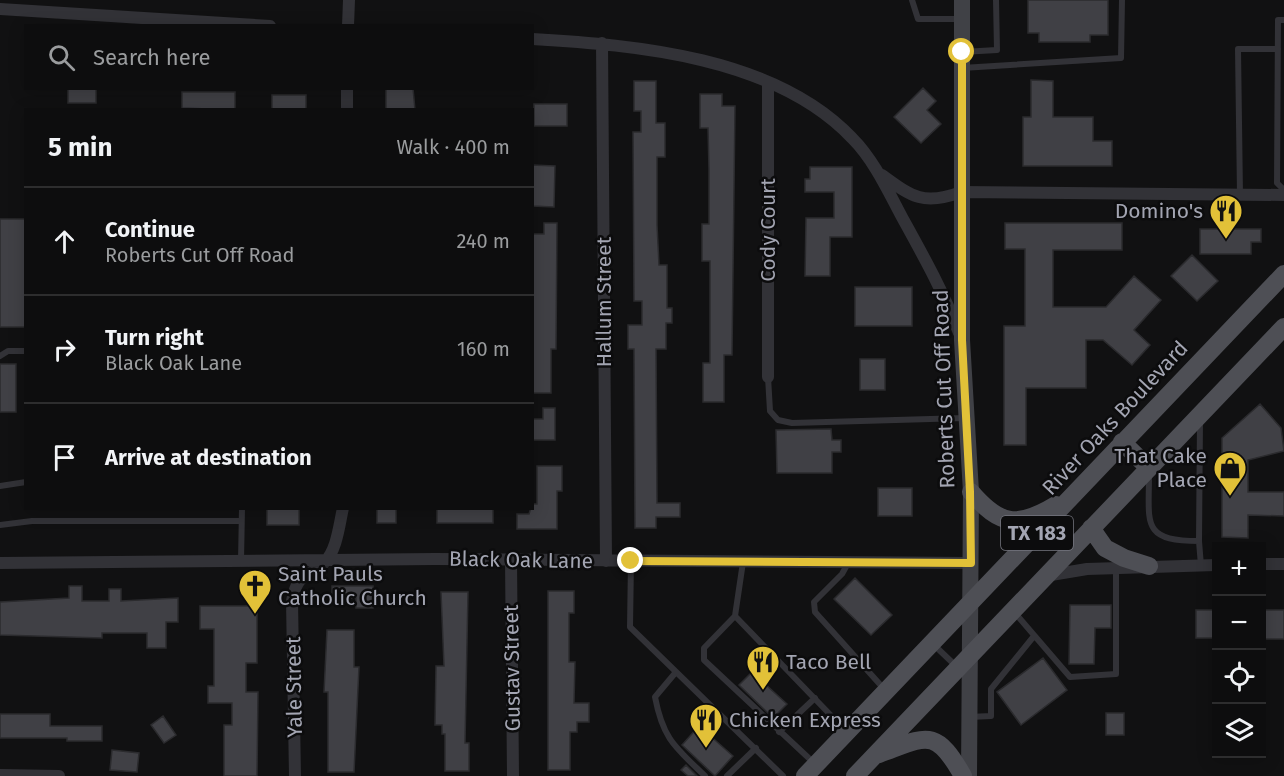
<!DOCTYPE html>
<html lang="en">
<head>
<meta charset="utf-8">
<style>
	:root { --surface:#0d0d0e; --page:#1b1b1c; --text:#f1f3f6; --muted:#9a9c9e; --line:#2d2d2e }
	body { margin:0; font-family:"Fira Sans",sans-serif; background:var(--page); color:var(--text) }
	.controls { position:absolute; right:18px; bottom:18px; display:grid; overflow:hidden; border-radius:0px; box-shadow:0 3px 15px #0003 }
	.controls button { width:54px; height:54px; display:grid; place-items:center; padding:0; border:0; border-bottom:2px solid var(--line); background:var(--surface); color:var(--text); font:30px sans-serif }
	.stop { position:absolute; width:18px; height:18px; margin:-14px; border:4px solid #e2c138; border-radius:50%; background:#fff }
	.stop.end { background:#e2c138; border-color:#fff; box-shadow:0 2px 6px #0008 }
	.list { margin:0; padding:0; list-style:none }
	h2 { display:flex; justify-content:space-between; align-items:center; height:78px; margin:0; padding:0 24px; font-size:26px }
	h2 small { font-size:20px; font-weight:400; color:var(--muted) }
	.list li { display:grid; grid-template-columns:39px 1fr auto; gap:18px; align-items:center; box-sizing:border-box; height:108px; padding:0 24px; border-top:2px solid var(--line) }
	.list b { display:block; font-size:22px; white-space:nowrap }
	.list p { margin:0; font-size:20px; white-space:nowrap; color:var(--muted) }
	.list em { font-size:20px; font-style:normal; color:var(--muted) }
	.icon { flex:none; width:33px; height:33px; fill:none; stroke:currentColor; stroke-width:2; stroke-linecap:round; stroke-linejoin:round }
	.map { position:relative; flex:none; width:1284px; height:776px; overflow:hidden }
	.search { position:absolute; background:var(--surface); box-shadow:0 3px 15px #0003; left:24px; top:24px; width:510px; height:66px; display:flex; align-items:center; gap:15px; box-sizing:border-box; padding:0 21px; border-radius:0px; color:var(--muted); font-size:22px }
	.panel { position:absolute; background:var(--surface); box-shadow:0 3px 15px #0003; left:24px; top:108px; width:510px; height:402px; border-radius:0px }
	.map>svg:first-child { display:block }
	.building { fill:#404045; stroke:#2b2b2e; stroke-width:1.5 }
	.lines { fill:none; stroke-linecap:round; stroke-linejoin:round }
	.lane { stroke:#323237; stroke-width:6 }
	.street { stroke:#323237; stroke-width:12 }
	.secondary { stroke:#404146; stroke-width:16 }
	.primary { stroke:#4e4f55; stroke-width:18 }
	.route { stroke:#e2c138; stroke-width:8 }
	.labels { text-anchor:middle; stroke-width:5; stroke-linejoin:round; paint-order:stroke }
	.shield { fill:#0c0c0d; stroke:#767780; stroke-width:1.5 }
	.shield-label { font-size:20px; font-weight:bold; fill:#a3a5b2 }
	.poi-label { font-size:21px; fill:#a3a5b2; stroke:#0c0c0d; text-anchor:start }
	.street-label { font-size:21px; fill:#a3a5b2; stroke:#0c0c0d }
</style>
</head>
<body>
<div class="map">
<svg width="1284" height="776" viewBox="0 0 1284 776">
	<rect width="100%" height="100%" fill="#111112"/>
	<path class="building" d="M1028,0H1108V35H1090V42H1039V33H1028Z
		M1031,80L1053,81V117H1093V141H1112V166H1023V117H1031Z
		M634,81H656V123H665V157H657V225L659,265H667V308H672V323H666V349H656L657,503H680V517H656V528H635L634,349H628V325H642V301H634L633,132H641V111H634Z
		M68,88H96V103H68Z
		M386,88H413L415,110H386Z
		M923,88L936,101L927,110L941,124L921,143L894,117Z
		M182,92H235V110L182,108Z
		M700,94H722V106H735L732,355H724V402H703V363H710V261H702V224H709V170L708,128H700Z
		M272,95H306V110H272Z
		M534,104H567V126H534Z
		M532,165L555,166L554,207L532,206Z
		M810,167H852V237H830V276H805L806,218H834V192H805V179H810Z
		M0,219H26V327H0Z
		M544,223H557L556,349H551V393H532V234H544Z
		M1005,223H1122V250H1053V307H1106L1134,276L1161,300L1134,330L1150,345L1132,365L1103,340H1086V388H1026V445H1004V326H1025V249H1005Z
		M1200,229H1261V242H1251V254H1200Z
		M1192,255L1218,281L1197,301L1171,276Z
		M855,287H912V326H855Z
		M860,359H885V390H860Z
		M0,364H16V412H0Z
		M1260,404L1281,428L1284,451L1248,460V492H1284V516L1248,515V538L1222,537V438Z
		M543,408H555V440H532V419H543Z
		M831,429L832,440H841V452H832V473H777L776,430Z
		M537,466H562V491H557V529H517V514H529L532,504H537Z
		M878,488H912V516H878Z
		M267,508H299V525H267Z
		M377,508H396V523H377Z
		M437,508H493V523H437Z
		M855,578L892,615L871,635L834,599Z
		M69,586H82V601H109V589H121V601L178,598V622H166V648H147V633H102V638L0,635V602L69,598Z
		M332,586H373V608H356V598H332Z
		M548,591H574V613H569V662H575L574,703H589V722H577V732H570V770H548Z
		M441,592H468L465,743H469V771H445V734H442V725H435L436,666H444Z
		M1070,605H1111V628H1095L1094,664H1069Z
		M200,606H257V663H246V692H258L257,776H224V725H232V703H208V686H214V629H200Z
		M1196,610H1216V638H1196Z
		M1262,610H1284V639H1262Z
		M327,630H354V667H359L354,772H328V692H324Z
		M1043,658L1067,690L1021,725L997,692Z
		M752,672L787,704L773,718L739,685Z
		M1106,713H1124V735H1106Z
		M0,714H50V726H102V741H67V738H0Z
		M163,716L176,735L164,743L151,725Z
		M699,726L733,756L715,776L682,745Z
		M112,750L139,753L137,772L110,770Z
		M686,765L697,776H688L681,770Z"/>
	<g class="lines">
		<path class="lane" d="M912,0L918,19H961
			M1284,20H1278L1277,183L1284,190
			M962,52L997,50L996,0
			M962,68L1121,58L1122,0
			M1240,195L1238,49H1278
			M0,356L8,351H26
			M768,377L770,411L778,420L792,423L965,418
			M1149,474C1149,524 1141,541 1199,541L1200,421
			M0,486L26,482
			M0,525L32,521H241
			M1199,541L1201,566
			M241,561L242,508
			M631,561L630,627L783,776
			M743,562L735,616L845,730
			M848,563L842,574L814,602L815,612L885,690
			M1015,613L1070,677L1116,674V568
			M735,616L704,648V660L814,763
			M934,645L957,667
			M676,672L655,697C663,739 675,747 705,776
			M969,717L991,716V689L1034,636
			M779,732L815,698
			M727,776L756,748"/>
		<path class="street" d="M0,9L270,26
			M348,26L349,0
			M532,39C637,45 775,57 852,138C874,160 888,191 903,219C924,257 944,293 959,333
			M602,43L606,561
			M768,83V377
			M347,110V88
			M882,175C912,197 924,206 961,192L1284,195
			M511,560L513,776
			M0,563L435,559L971,563
			M1262,564H1284
			M1045,576L1087,569L1216,565
			M0,775L59,776
			M295,776L292,601C298,571 306,580 324,563C337,550 339,526 343,508"/>
		<path class="secondary" d="M962,0V340L971,492L969,776"/>
		<path class="primary" d="M1122,442L1149,468
			M971,492C1000,526 1018,528 1056,505
			M1091,528L1105,548L1124,558L1149,566
			M879,754C926,737 935,726 963,776
			M805,776L1284,274
			M855,776L1284,327"/>
	</g>
	<g class="lines">
		<path class="route" d="M631,561L971,563L970,492L962,340V52"/>
	</g>
	<defs>
		<g id="restaurant-pin" transform="scale(1.725)"><path d="M0 17L-7.5 6A9.5 9.5 0 1 1 7.5 6Z" fill="#e2c138" stroke="#0c0c0d"/><path d="M-5-6h1v4h1v-4h1v4h1v-4h1v5L-1.5 .5V6h-2V.5L-5-1ZM5-6V6H3V1.5H1.5Q1.5-4 5-6Z" fill="#111"/></g>
		<g id="shop-pin" transform="scale(1.725)"><path d="M0 17L-7.5 6A9.5 9.5 0 1 1 7.5 6Z" fill="#e2c138" stroke="#0c0c0d"/><path d="M-5-2.5h2.3a2.7 3.5 0 0 1 5.4 0H5L5.5 6h-11ZM-1.5-2.5h3a1.5 2.3 0 0 0-3 0Z" fill="#111"/></g>
		<g id="church-pin" transform="scale(1.725)"><path d="M0 17L-7.5 6A9.5 9.5 0 1 1 7.5 6Z" fill="#e2c138" stroke="#0c0c0d"/><path d="M-1.2-6h2.4v3.5h3.3v2.4h-3.3V6h-2.4V-.1h-3.3v-2.4h3.3Z" fill="#111"/></g>
	</defs>
	<g fill-rule="evenodd">
		<use href="#restaurant-pin" x="1226" y="211"/>
		<use href="#shop-pin" x="1230" y="468"/>
		<use href="#church-pin" x="255" y="586"/>
		<use href="#restaurant-pin" x="763" y="662"/>
		<use href="#restaurant-pin" x="706" y="720"/>
	</g>
	<g class="labels">
		<rect class="shield" x="1001" y="516" width="72" height="34" rx="4.5"/>
		<g class="shield-label">
			<text x="1037" y="540">TX 183</text>
		</g>
		<g class="poi-label">
			<text x="1203" y="218" text-anchor="end">Domino's</text>
			<text x="1207" y="463" text-anchor="end">That Cake<tspan x="1207" dy="24">Place</tspan></text>
			<text x="278" y="581">Saint Pauls<tspan x="278" dy="24">Catholic Church</tspan></text>
			<text x="786" y="669">Taco Bell</text>
			<text x="729" y="727">Chicken Express</text>
		</g>
		<g class="street-label">
			<text transform="translate(768 230) rotate(-90)" y="7">Cody Court</text>
			<text transform="translate(604 302) rotate(-90)" y="7">Hallum Street</text>
			<text transform="translate(944 389) rotate(-92)" y="7">Roberts Cut Off Road</text>
			<text transform="translate(1115 418) rotate(-47)" y="7">River Oaks Boulevard</text>
			<text transform="translate(521 560) rotate(1)" y="7">Black Oak Lane</text>
			<text transform="translate(512 668) rotate(-91)" y="7">Gustav Street</text>
			<text transform="translate(294 687) rotate(-91)" y="7">Yale Street</text>
		</g>
	</g>
</svg>
<div class="controls">
<button>+</button>
<button>−</button>
<button><svg class="icon" aria-label="locate" viewBox="0 0 24 24"><circle cx="12" cy="12" r="6"/><path d="M12 2v4M12 18v4M2 12h4M18 12h4"/></svg></button>
<button><svg class="icon" aria-label="layers" viewBox="0 0 24 24"><path d="M12 4l9 5-9 5-9-5zM3 14l9 5 9-5"/></svg></button>
</div>
<div class="stop" style="left:962px;top:52px"></div>
<div class="stop end" style="left:631px;top:561px"></div>
<div class="search"><svg class="icon" aria-label="search" viewBox="0 0 24 24"><circle cx="10" cy="10" r="6"/><path d="M15 15l6 6"/></svg>Search here</div>
<section class="panel">
<h2>5 min<small>Walk · 400 m</small></h2>
<ul class="list">
<li><svg class="icon" aria-label="ahead" viewBox="0 0 24 24"><path d="M12 20V5M6 11l6-6 6 6"/></svg><div><b>Continue</b><p>Roberts Cut Off Road</p></div><em>240 m</em></li>
<li><svg class="icon" aria-label="right" viewBox="0 0 24 24"><path d="M7 20v-9h11M14 6l5 5-5 5"/></svg><div><b>Turn right</b><p>Black Oak Lane</p></div><em>160 m</em></li>
<li><svg class="icon" aria-label="arrive" viewBox="0 0 24 24"><path d="M6 21V4h12l-3 4 3 4H6"/></svg><div><b>Arrive at destination</b></div></li>
</ul>
</section>
</div>
</body>
</html>
